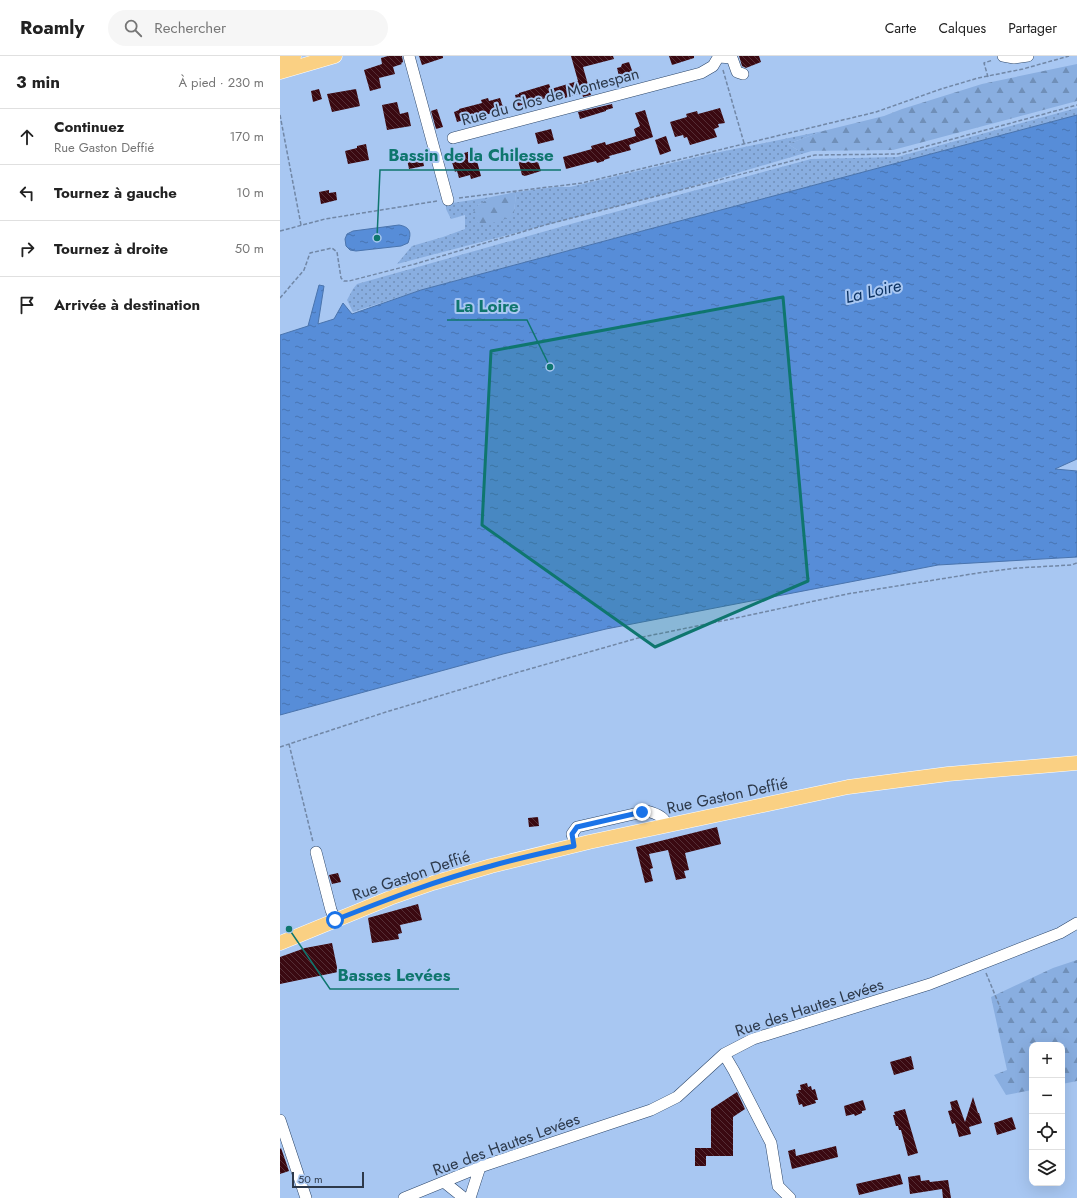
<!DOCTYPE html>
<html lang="fr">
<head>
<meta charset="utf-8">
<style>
	:root { --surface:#fff; --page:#f6f6f6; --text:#222; --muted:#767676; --line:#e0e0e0 }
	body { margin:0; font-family:Jost,sans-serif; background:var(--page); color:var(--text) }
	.controls { position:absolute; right:12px; bottom:12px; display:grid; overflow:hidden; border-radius:8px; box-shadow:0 4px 16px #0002 }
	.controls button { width:36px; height:36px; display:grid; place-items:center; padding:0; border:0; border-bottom:1px solid var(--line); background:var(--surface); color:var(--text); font:20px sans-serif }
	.scale { position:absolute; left:12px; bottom:10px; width:72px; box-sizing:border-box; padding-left:4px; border:2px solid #2d394a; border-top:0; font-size:11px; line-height:14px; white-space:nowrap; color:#2d394a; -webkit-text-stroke:3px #a8c7f2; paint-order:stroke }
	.stop { position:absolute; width:12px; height:12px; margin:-9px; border:3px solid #1a73e8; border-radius:50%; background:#fff }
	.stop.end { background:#1a73e8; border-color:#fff; box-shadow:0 1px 4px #0008 }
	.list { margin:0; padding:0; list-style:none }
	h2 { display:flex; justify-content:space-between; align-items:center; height:52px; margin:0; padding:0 16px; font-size:17px }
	h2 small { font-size:13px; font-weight:400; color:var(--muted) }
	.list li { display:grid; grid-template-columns:26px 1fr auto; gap:12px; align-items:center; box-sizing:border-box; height:56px; padding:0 16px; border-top:1px solid var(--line) }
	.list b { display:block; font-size:15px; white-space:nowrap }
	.list p { margin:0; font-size:13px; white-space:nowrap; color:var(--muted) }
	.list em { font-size:13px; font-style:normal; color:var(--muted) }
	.icon { flex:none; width:22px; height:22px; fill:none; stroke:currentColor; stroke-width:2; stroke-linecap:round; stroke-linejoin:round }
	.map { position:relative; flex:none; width:797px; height:1142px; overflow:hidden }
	header { display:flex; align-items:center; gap:24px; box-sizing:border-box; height:56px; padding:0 20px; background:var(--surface); border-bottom:1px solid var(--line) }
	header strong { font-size:19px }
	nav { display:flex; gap:22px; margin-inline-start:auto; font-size:14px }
	.search { width:280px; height:36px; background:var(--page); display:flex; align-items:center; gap:10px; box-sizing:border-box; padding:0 14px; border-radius:22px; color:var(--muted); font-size:15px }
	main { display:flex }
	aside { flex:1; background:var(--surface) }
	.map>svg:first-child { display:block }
	.grass { fill:url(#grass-dots) }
	.forest { fill:url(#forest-firs) }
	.water { fill:url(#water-ripples); stroke:#4a74ad }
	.building { fill:url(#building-back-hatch) }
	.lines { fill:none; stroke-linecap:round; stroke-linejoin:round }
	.minor-casing { stroke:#2b4568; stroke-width:12 }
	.major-casing { stroke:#fff; stroke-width:15 }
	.path { stroke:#7187a6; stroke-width:1.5; stroke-dasharray:4 2; stroke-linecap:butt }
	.minor { stroke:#fff; stroke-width:11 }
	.major { stroke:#fad083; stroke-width:14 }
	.route { stroke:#1a73e8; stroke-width:5 }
	.marked { fill:#0f766e; fill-opacity:0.2; stroke:#0f766e; stroke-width:3; stroke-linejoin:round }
	.labels { text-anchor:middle; stroke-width:4; stroke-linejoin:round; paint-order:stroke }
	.street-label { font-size:16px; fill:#2d394a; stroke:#a8c7f2 }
	.water-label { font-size:17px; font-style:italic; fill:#0a305f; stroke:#a8c7f2 }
	.leader { fill:none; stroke:#0f766e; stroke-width:1.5 }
	.callout-dot { fill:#0f766e; stroke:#a8c7f2; stroke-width:1.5 }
	.callout-label { font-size:17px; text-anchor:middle; font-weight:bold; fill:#0f766e; stroke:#a8c7f2; stroke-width:4; stroke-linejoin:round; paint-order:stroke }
</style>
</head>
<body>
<header>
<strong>Roamly</strong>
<div class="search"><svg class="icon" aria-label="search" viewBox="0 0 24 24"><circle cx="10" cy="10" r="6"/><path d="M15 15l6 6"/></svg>Rechercher</div>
<nav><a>Carte</a><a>Calques</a><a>Partager</a></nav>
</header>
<main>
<aside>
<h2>3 min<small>À pied · 230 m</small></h2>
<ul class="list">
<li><svg class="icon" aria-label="ahead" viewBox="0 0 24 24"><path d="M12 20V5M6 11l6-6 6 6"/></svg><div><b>Continuez</b><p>Rue Gaston Deffié</p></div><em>170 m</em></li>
<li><svg class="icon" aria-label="left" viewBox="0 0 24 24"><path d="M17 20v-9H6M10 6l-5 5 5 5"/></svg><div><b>Tournez à gauche</b></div><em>10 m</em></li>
<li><svg class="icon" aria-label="right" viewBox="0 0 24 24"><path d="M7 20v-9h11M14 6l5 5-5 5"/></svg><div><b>Tournez à droite</b></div><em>50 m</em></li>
<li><svg class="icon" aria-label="arrive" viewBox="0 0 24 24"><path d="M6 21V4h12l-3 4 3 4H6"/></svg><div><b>Arrivée à destination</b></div></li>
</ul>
</aside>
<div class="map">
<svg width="797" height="1142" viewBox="0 0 797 1142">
	<defs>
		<pattern id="grass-dots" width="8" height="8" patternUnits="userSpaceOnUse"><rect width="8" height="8" fill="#89aee0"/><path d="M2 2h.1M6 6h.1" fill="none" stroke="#708fb8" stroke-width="1.8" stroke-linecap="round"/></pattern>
		<pattern id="forest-firs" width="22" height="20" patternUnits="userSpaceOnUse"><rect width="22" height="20" fill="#89aee0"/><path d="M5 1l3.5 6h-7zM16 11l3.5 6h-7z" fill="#708fb8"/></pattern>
		<pattern id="water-ripples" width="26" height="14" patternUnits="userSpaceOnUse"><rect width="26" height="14" fill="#578dd8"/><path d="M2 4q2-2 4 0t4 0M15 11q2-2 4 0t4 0" fill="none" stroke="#4874b1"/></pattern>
		<pattern id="building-back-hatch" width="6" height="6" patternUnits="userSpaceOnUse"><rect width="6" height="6" fill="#3a0911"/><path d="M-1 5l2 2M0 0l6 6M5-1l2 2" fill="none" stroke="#552e36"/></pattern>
	</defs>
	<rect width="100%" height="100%" fill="#a8c7f2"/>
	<path class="grass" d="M797,52V59L141,234L73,256L67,244L73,233L77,228L298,166L531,103L617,101Z
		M543,75L508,88L519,95L535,94L400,134L117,208L132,190L163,181L185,173V159L171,163L166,153V148L211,141L198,149L234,158L236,136L275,131H290L430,98Z"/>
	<path class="forest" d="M797,8V45L613,94L519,95L508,88L543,75L604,60L622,53L702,28Z
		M236,136L234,158L219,166L198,168L193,157L198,149L211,141Z
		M797,904V1025L782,1028V989H752V1034L726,1039L714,1019L727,1014L711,941L773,912Z"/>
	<path class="water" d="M797,59V403L775,413L797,415V501L658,509L326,573L223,598L0,659V279L28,270L39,229L44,230L38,268L54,263L63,247L72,258L141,234Z
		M119,169C130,171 132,176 128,187L121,190L76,195L70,194L66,190L65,183L67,178L73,175Z"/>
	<path class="building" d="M108,0H122L123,6L121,7L122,8L113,11L115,18L99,22L101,32L90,35L84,14L102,8L101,2Z
		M139,0H163V2L142,9Z
		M291,0H333L334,3L303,11L311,39L303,41L302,37L281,43L280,38L238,50L235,39L239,38V37L269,28L271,33L298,25Z
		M389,0H414V2L392,9Z
		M459,0H479L481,6L466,12L462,10Z
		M349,6L354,20L340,24L337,12L341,11L342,8Z
		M39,33L42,43L33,46L31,35Z
		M76,33L80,50L52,56L47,38Z
		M208,42L209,45L220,42L224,54L193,62V61L177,66L174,56L179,54V53L202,47L201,44Z
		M117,46L120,58L128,56L131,70L107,74L102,49Z
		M332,48L333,52L326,54V55L300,63L298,56Z
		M440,52L445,67L438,68L439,71L434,73L437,81L410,89L407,81L404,82L403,79L395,81L390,66L407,61L406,58L417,55L418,58Z
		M157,53L163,71L156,73L151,55Z
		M365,54L373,81L349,89L351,94L329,100L330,102L324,104V105L317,107L316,105L286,113L283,101L312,93L311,90L325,86L326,89L356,80L354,73L360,70L355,57Z
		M271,73L274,84L258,88L255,77Z
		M386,80L391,95L380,99L375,84Z
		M86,88L89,104L68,108L65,95L77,92V90Z
		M194,94L201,120L191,123L190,119L179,122L177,115L175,116L171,103L175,102L174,100Z
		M245,98L247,102L256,100L261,115L245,120L242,119L237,101Z
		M142,100L144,110L129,113L127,103Z
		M49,134V137L56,136L57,144L41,148L39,136Z
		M258,761L259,770L249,771L248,762Z
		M437,771L441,788L405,797L409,814L404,815L406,822L396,824L388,794L369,798L373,812L370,813L373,825L365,827L356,791Z
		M58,817L61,826L52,828L49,819Z
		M138,848L142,864L120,869L122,877L118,878L119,883L92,887L88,862Z
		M52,887L58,916L0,928V901L25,892Z
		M631,1000L634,1013L614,1019L610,1006Z
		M527,1027L528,1031L531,1030L532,1034L535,1033L538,1044H535L536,1047L523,1051L522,1048L519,1049L516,1038L519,1037L518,1034H521L520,1029Z
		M457,1036L465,1053L453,1061V1100H426V1110H415V1092H431V1053Z
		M693,1041L698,1057H699L702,1067L689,1071L691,1078L679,1081L675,1067L672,1068L668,1055L672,1054L670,1046L677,1044L685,1066Z
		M583,1044L586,1054L582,1055V1057L575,1060L574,1058L566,1060L564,1050Z
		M625,1053L638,1097L628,1100L621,1074H619L618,1070H616L613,1059H615L614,1056Z
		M732,1061L736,1073L717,1079L714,1067Z
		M556,1090L558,1101L512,1113L508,1095L515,1093L516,1100Z
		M1,1092L9,1115L0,1118V1093Z
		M620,1118L623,1128L579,1139L576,1128Z
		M640,1119L641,1125L649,1124L650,1126L668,1124L671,1142H663L662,1133L630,1138L628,1121Z"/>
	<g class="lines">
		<g class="minor-casing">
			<path id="minor" d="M129,0L168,144
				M723,0L734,2L748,0
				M439,1L452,2L457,16L463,18
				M173,82L421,17L433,10L439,0
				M295,790L292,778L297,771L367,755C375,757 385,761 387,769
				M36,796L51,854L55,864
				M444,998L454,1015L491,1087L498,1130L510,1142
				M0,1064L26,1142
				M164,1126L184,1142
				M124,1142L200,1111L371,1054L397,1041L444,998L473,983L650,928L780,877L797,867
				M190,1142L200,1111"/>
		</g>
		<g class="major-casing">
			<path id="major" d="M0,4L14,0
				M0,16L55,0
				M0,887L110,842L153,827L211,810L309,786L568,731L668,718L797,707"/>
		</g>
		<path class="path" d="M443,14L464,87
			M708,21L704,7L713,4
			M0,59L21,169
			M179,142L302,127L596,56L661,33L698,22L743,13L789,0
			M0,175L45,163L157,145
			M0,242L24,214L30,197L52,192L57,196L61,222L64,225H69L135,208L265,169L535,99L618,98L797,49
			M9,688L33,786
			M0,691L106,656L239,616L358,582L461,561L567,538L698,517L738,512L791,509L797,507
			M706,917L720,951"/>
		<use href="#minor" class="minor"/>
		<use href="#major" class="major"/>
	</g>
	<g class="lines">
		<path class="route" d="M55,864C106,844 157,824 211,810C239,802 267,796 294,790L292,778L297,771L362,756"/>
	</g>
	<path class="marked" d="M503,241L528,525L375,591L202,469L211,295Z"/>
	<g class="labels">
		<g class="street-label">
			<text transform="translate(270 40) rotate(-15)" y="6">Rue du Clos de Montespan</text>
			<text transform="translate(447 739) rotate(-12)" y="6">Rue Gaston Deffié</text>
			<text transform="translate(131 819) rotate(-19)" y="6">Rue Gaston Deffié</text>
			<text transform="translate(529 951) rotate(-18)" y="6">Rue des Hautes Levées</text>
			<text transform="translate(226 1088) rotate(-20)" y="6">Rue des Hautes Levées</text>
		</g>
		<g class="water-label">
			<text transform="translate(593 235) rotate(-13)" y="6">La Loire</text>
		</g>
	</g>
	<path class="leader" d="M97 182L100 114H281M270 311L247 264H167M9 873L50 933H179"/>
	<g class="callout-dot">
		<circle cx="97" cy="182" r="4"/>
		<circle cx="270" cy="311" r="4"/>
		<circle cx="9" cy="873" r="4"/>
	</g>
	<g class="callout-label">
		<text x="191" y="105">Bassin de la Chilesse</text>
		<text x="207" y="256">La Loire</text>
		<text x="114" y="925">Basses Levées</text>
	</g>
</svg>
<div class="controls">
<button>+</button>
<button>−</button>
<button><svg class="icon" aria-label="locate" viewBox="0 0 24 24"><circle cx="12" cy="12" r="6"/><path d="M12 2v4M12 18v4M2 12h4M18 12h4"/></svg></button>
<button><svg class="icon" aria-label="layers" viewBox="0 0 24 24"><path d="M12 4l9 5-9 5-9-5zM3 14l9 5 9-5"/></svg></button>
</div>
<div class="scale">50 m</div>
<div class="stop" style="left:55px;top:864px"></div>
<div class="stop end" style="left:362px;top:756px"></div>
</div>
</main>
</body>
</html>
